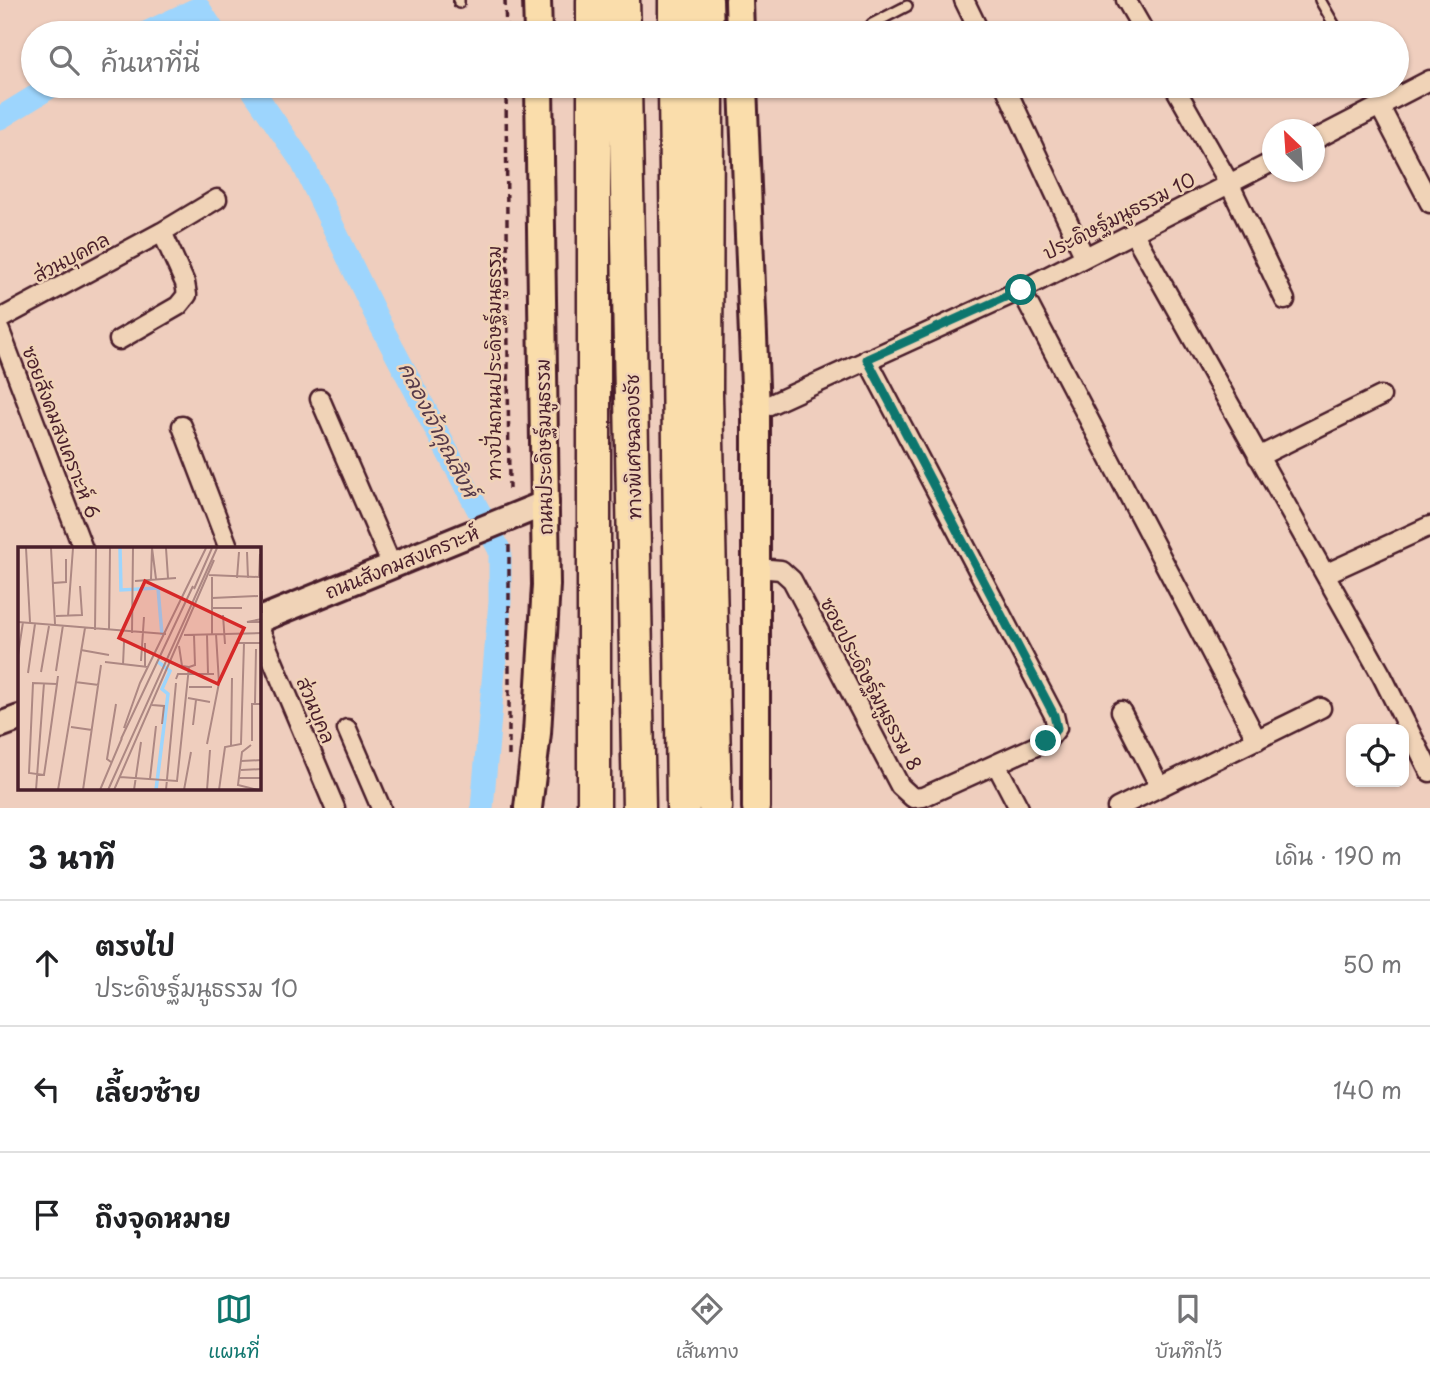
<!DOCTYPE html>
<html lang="th">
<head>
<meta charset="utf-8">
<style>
	:root { --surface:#fff; --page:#f6f6f6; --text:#202124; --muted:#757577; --line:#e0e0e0; --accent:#0f766e }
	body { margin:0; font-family:"Playpen Sans","Playpen Sans Thai",sans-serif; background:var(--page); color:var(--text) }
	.controls { position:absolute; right:21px; bottom:21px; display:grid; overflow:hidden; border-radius:14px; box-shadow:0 2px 5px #0004 }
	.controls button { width:63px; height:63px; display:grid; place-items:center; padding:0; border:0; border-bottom:2px solid var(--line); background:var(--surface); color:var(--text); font:35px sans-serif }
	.compass { position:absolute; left:1262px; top:119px; width:63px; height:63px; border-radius:50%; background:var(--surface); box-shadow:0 2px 5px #0004; rotate:335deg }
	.stop { position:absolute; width:21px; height:21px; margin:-16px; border:5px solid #0f766e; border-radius:50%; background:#fff }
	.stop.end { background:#0f766e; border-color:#fff; box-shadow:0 2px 7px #0008 }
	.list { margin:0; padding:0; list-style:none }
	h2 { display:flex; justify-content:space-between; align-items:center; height:91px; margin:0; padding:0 28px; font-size:30px }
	h2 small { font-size:23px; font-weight:400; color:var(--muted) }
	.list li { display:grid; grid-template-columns:46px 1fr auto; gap:21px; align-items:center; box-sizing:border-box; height:126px; padding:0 28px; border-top:2px solid var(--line) }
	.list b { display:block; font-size:26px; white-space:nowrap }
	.list p { margin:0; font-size:23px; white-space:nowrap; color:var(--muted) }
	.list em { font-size:23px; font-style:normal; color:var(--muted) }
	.icon { flex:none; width:38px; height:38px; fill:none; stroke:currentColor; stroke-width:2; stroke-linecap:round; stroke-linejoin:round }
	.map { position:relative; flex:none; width:1430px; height:808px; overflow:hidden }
	.search { position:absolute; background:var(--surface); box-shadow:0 2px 5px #0004; left:21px; right:21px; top:21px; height:77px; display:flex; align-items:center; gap:18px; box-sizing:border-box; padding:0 24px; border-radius:38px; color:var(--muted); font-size:26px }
	.sheet { height:469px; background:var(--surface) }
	nav { display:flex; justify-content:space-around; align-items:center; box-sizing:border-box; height:98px; border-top:2px solid var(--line); background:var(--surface); font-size:19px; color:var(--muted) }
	nav a { display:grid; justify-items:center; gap:4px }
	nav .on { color:var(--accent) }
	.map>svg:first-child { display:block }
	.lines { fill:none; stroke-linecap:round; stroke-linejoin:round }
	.canal { stroke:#9dd5fd; stroke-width:23 }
	.lane-casing { stroke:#4a1f2b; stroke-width:14 }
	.street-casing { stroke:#4a1f2b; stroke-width:23 }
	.secondary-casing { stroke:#4a1f2b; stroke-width:30 }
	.primary-casing { stroke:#4a1f2b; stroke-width:32 }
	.highway-casing { stroke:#4a1f2b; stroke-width:37 }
	.path { stroke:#4a1f2b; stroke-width:3.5; stroke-dasharray:7 5; stroke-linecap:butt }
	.lane { stroke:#f0d3b7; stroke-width:9 }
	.street { stroke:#f0d3b7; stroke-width:18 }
	.secondary { stroke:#f0d3b7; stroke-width:24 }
	.primary { stroke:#faddab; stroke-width:26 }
	.highway { stroke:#faddab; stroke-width:32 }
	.route { stroke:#0f766e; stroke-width:9 }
	.labels { text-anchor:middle; stroke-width:5; stroke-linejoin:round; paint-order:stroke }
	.street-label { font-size:19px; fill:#4a1f2b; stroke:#f0d3b7 }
	.water-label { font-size:21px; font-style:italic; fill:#563a4a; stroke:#f0d3b7 }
	.inset-river { fill:none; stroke:#9dd5fd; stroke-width:3.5 }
	.inset-road { fill:none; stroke:#ad8883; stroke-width:2 }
	.view { fill:#d62828; fill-opacity:0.15; stroke:#d62828; stroke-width:3.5 }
	.inset-edge { fill:none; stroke:#4a1f2b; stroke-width:3.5 }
</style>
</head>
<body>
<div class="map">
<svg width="1430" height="808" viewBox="0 0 1430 808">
	<rect width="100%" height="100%" fill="#efcebe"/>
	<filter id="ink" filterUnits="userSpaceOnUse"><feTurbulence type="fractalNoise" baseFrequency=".0143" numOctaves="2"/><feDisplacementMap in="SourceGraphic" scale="14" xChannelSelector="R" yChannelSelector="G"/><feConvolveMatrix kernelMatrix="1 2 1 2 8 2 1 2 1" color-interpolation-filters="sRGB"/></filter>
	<g filter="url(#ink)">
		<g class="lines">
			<path class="canal" d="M146,33L199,8L215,33
				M250,86L302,162L380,324L500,551V602L482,808
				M0,118L52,86"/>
			<g class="lane-casing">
				<path id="lane" d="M459,0V3
					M1320,0L1339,33
					M869,33L868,30L872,24L907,6
					M1368,86L1380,107"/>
			</g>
			<g class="street-casing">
				<path id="street" d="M964,0L980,33
					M1126,0L1145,33
					M1005,86L1084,256
					M1174,86L1229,183L1285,300
					M1380,107L1430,203
					M1314,140L1430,80
					M1133,232L1382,676L1430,772
					M1021,290L1257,740
					M0,319L162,232L217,199
					M0,331L83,549
					M119,340L178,306L187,295L185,283L162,232
					M320,399L392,566
					M756,411L1021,290L1272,162
					M182,426L229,549
					M1258,457L1381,396
					M757,568L781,570L792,580L900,786L913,798L923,797L1047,741L1057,728L1054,715L867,359
					M1325,574L1430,526
					M259,628L335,808
					M1121,711L1160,787
					M347,729L381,808
					M996,764L1019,808
					M1117,808L1321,708"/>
			</g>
			<g class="secondary-casing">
				<path id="secondary" d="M259,620L546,503
					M0,725L19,718"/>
			</g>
			<g class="primary-casing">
				<path id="primary" d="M537,0L538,33
					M739,0L740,33
					M743,86L756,411V808
					M528,808L537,733L546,585L539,86"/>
			</g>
			<g class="highway-casing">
				<path id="highway" d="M593,0V33
					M623,0L624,33
					M675,0V33
					M706,0L707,33
					M625,86L639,808
					M675,86L683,808
					M707,86L706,395L715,808
					M594,808V86"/>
			</g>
			<path class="path" d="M505,0L506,33
				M506,86L509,493
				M509,756V543"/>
			<use href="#lane" class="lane"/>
			<use href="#street" class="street"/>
			<use href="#secondary" class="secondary"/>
			<use href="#primary" class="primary"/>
			<use href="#highway" class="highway"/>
		</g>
	</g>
	<g class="lines" filter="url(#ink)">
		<path class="route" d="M1021,290L867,359L1054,715L1057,728L1046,741"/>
	</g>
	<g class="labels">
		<g class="street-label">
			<text transform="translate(1119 216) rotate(-27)" y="7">ประดิษฐ์มนูธรรม 10</text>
			<text transform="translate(71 257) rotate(-28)" y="7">ส่วนบุคคล</text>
			<text transform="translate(494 363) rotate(-90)" y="7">ทางปั่นถนนประดิษฐ์มนูธรรม</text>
			<text transform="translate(61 432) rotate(69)" y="7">ซอยสังคมสงเคราะห์ 6</text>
			<text transform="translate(544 447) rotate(-91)" y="7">ถนนประดิษฐ์มนูธรรม</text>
			<text transform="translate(633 447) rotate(-91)" y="7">ทางพิเศษฉลองรัช</text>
			<text transform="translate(402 562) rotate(-22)" y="7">ถนนสังคมสงเคราะห์</text>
			<text transform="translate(871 684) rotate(62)" y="7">ซอยประดิษฐ์มนูธรรม 8</text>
			<text transform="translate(316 710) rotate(67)" y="7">ส่วนบุคล</text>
		</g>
		<g class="water-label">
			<text transform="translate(438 430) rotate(63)" y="7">คลองเจ้าคุณสิงห์</text>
		</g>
	</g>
	<g transform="translate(18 547)">
		<rect width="243" height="243" fill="#efcebe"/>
		<path class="inset-river" d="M102,1L103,43L140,41L144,88M138,243L150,147L144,142L152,124L139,114"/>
		<path class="inset-road" d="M8,1L12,75M33,1L37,77M134,1L138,32M148,1L150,31M229,5L230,31M191,28L241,30L242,7M194,30V87M219,31L221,5M133,32L134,1M117,34L158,31M35,36L48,35V12M176,42L194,1M244,44V66M194,51L240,49M194,61H224M205,68L207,97M38,69L64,68L62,39M50,69L55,1M244,72L229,75H244M0,75L148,87M77,83L78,1M91,83L92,1M114,86L115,1M166,88L244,86M189,88L190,127M220,96H244M161,99L164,119L171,120M63,103L91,108M0,108L5,75M123,114L126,70M87,115L130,120M105,118L106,95M127,119V96M38,124L45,78M23,125L31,79M10,126L17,77M158,132L160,127H196M57,135L81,138M39,137L15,136L11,226L26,228L31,194L39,137L40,129M171,140H194M170,151L192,155M237,156L238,102M134,158L146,159L144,177M175,178L178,153M53,180L74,183M106,181L122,136L188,1M103,192L175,39M234,194V157H244M189,197L201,136L198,87M233,198L224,205L220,238L240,243M213,199L214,131M223,214L244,213M93,215L89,212L98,157M223,223L244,222M102,230L159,234L171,120L177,118L176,88M221,231H244M132,232L138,179M18,243L26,136M40,243L67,81M65,243L83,118M82,243L104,191M90,243L199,1M96,243L196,13M116,243L123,195M148,243L158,136M166,243L173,205M189,243L192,203M201,243L207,200L223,197L226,96"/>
		<path class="view" d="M127,34L226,81L200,137L101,91Z"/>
		<rect width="243" height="243" class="inset-edge"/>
	</g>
</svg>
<div class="controls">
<button><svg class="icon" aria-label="locate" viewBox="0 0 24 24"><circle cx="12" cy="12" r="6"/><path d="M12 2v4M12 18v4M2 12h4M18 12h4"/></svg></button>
</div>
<svg class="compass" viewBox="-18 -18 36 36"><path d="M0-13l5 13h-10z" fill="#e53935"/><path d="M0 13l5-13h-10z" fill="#757577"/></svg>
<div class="stop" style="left:1021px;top:290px"></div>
<div class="stop end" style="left:1046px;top:741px"></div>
<div class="search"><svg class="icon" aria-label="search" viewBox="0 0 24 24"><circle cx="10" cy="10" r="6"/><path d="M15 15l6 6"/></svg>ค้นหาที่นี่</div>
</div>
<section class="sheet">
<h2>3 นาที<small>เดิน · 190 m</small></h2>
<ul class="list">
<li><svg class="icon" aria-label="ahead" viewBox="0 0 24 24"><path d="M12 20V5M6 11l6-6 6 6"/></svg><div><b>ตรงไป</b><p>ประดิษฐ์มนูธรรม 10</p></div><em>50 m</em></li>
<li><svg class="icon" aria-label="left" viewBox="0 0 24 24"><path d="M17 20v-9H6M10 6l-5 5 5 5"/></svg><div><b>เลี้ยวซ้าย</b></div><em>140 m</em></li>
<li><svg class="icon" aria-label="arrive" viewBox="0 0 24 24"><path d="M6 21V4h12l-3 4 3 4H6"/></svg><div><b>ถึงจุดหมาย</b></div></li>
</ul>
</section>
<nav>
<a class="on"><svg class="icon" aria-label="map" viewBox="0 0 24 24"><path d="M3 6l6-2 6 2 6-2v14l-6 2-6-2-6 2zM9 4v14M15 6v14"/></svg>แผนที่</a>
<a><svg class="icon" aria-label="directions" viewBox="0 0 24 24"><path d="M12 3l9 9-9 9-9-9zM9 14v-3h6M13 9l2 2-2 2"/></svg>เส้นทาง</a>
<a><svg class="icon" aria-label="saved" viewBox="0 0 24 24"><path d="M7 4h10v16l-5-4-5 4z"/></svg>บันทึกไว้</a>
</nav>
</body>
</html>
